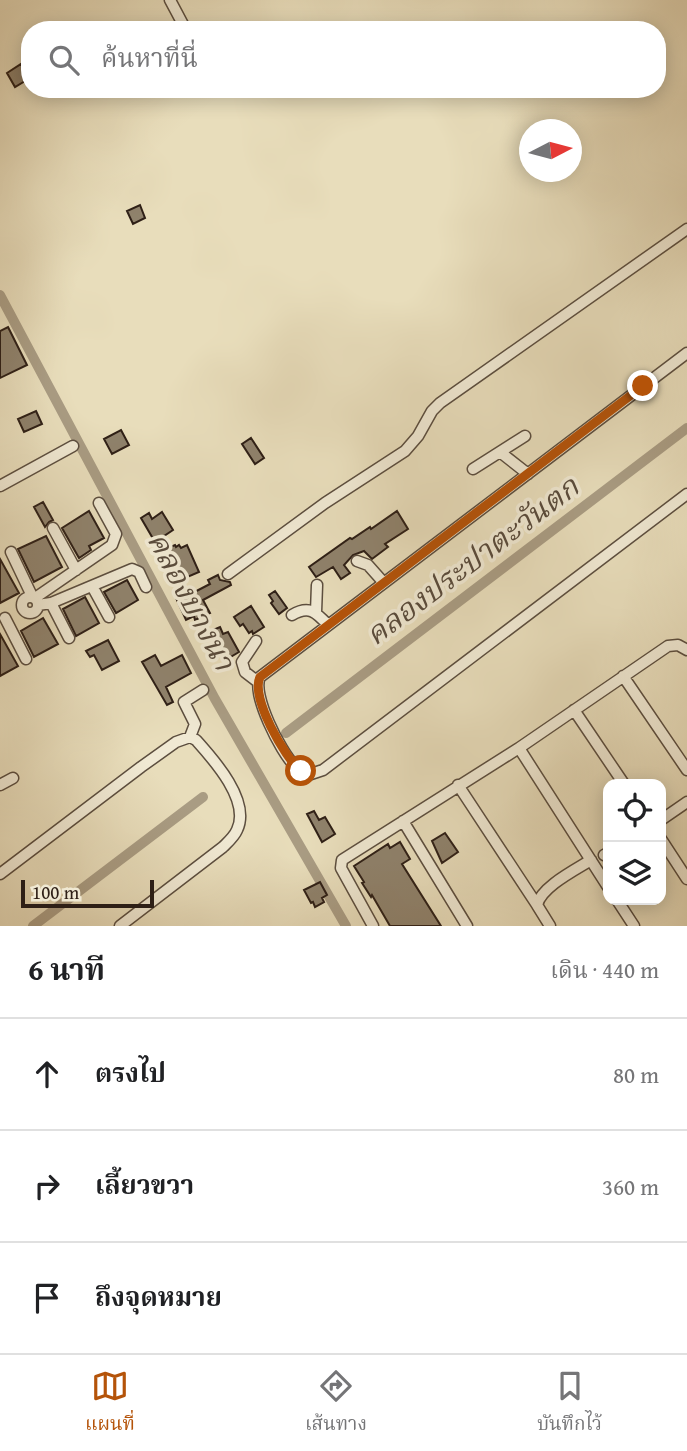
<!DOCTYPE html>
<html lang="th">
<head>
<meta charset="utf-8">
<style>
	:root { --surface:#fff; --page:#f2f2f2; --text:#202124; --muted:#757577; --line:#e0e0e0; --accent:#b45309 }
	body { margin:0; font-family:"Gentium Book Plus","Noto Serif Thai",serif; background:var(--page); color:var(--text) }
	.controls { position:absolute; right:21px; bottom:21px; display:grid; overflow:hidden; border-radius:14px; box-shadow:0 4px 18px #0003 }
	.controls button { width:63px; height:63px; display:grid; place-items:center; padding:0; border:0; border-bottom:2px solid var(--line); background:var(--surface); color:var(--text); font:35px sans-serif }
	.compass { position:absolute; left:519px; top:119px; width:63px; height:63px; border-radius:50%; background:var(--surface); box-shadow:0 4px 18px #0003; rotate:84deg }
	.scale { position:absolute; left:21px; bottom:18px; width:133px; box-sizing:border-box; padding-left:7px; border:4px solid #2e1f16; border-top:0; font-size:19px; line-height:24px; white-space:nowrap; color:#2e1f16; -webkit-text-stroke:5px #f0e9d3; paint-order:stroke }
	.stop { position:absolute; width:21px; height:21px; margin:-16px; border:5px solid #b45309; border-radius:50%; background:#fff }
	.stop.end { background:#b45309; border-color:#fff; box-shadow:0 2px 7px #0008 }
	.list { margin:0; padding:0; list-style:none }
	h2 { display:flex; justify-content:space-between; align-items:center; height:91px; margin:0; padding:0 28px; font-size:30px }
	h2 small { font-size:23px; font-weight:400; color:var(--muted) }
	.list li { display:grid; grid-template-columns:46px 1fr auto; gap:21px; align-items:center; box-sizing:border-box; height:112px; padding:0 28px; border-top:2px solid var(--line) }
	.list b { display:block; font-size:26px; white-space:nowrap }
	.list em { font-size:23px; font-style:normal; color:var(--muted) }
	.icon { flex:none; width:38px; height:38px; fill:none; stroke:currentColor; stroke-width:2; stroke-linecap:round; stroke-linejoin:round }
	.map { position:relative; flex:none; width:687px; height:926px; overflow:hidden }
	.search { position:absolute; background:var(--surface); box-shadow:0 4px 18px #0003; left:21px; right:21px; top:21px; height:77px; display:flex; align-items:center; gap:18px; box-sizing:border-box; padding:0 24px; border-radius:28px; color:var(--muted); font-size:26px }
	.sheet { height:427px; background:var(--surface) }
	nav { display:flex; justify-content:space-around; align-items:center; box-sizing:border-box; height:98px; border-top:2px solid var(--line); background:var(--surface); font-size:19px; color:var(--muted) }
	nav a { display:grid; justify-items:center; gap:4px }
	nav .on { color:var(--accent) }
	.map>svg:first-child { display:block }
	.lines { fill:none; stroke-linecap:round; stroke-linejoin:round }
	.canal { stroke:#a99c83; stroke-width:10 }
	.building { fill:#8f826c; stroke:#2e1f16; stroke-width:2 }
	.minor-casing { stroke:#5c4e3f; stroke-width:13 }
	.minor { stroke:#f0e9d3; stroke-width:10 }
	.route { stroke:#b45309; stroke-width:9 }
	.labels { text-anchor:middle; stroke-width:7; stroke-linejoin:round; paint-order:stroke }
	.water-label { font-size:30px; font-style:italic; fill:#594b3c; stroke:#f0e9d3 }
</style>
</head>
<body>
<div class="map">
<svg width="687" height="926" viewBox="0 0 687 926">
	<rect width="100%" height="100%" fill="#e8ddbb"/>
	<filter id="stains"><feTurbulence type="fractalNoise" baseFrequency=".00286" numOctaves="4"/><feColorMatrix values="0 0 0 0 .2 0 0 0 0 .09 0 0 0 0 .02 0 0 0 .5 -.17"/></filter>
	<radialGradient id="worn" r=".72"><stop offset=".6" stop-color="#630" stop-opacity="0"/><stop offset="1" stop-color="#630" stop-opacity=".3"/></radialGradient>
	<g class="lines">
		<path class="canal" d="M0,295L215,699L346,926
			M286,733L687,428
			M33,926L203,797"/>
	</g>
	<path class="building" d="M21,64L30,78L15,87L7,73Z
		M140,205L145,218L133,224L127,211Z
		M8,327L27,365L0,378V331Z
		M36,411L42,424L24,432L18,419Z
		M121,430L129,445L112,454L104,439Z
		M251,438L264,458L255,464L242,444Z
		M43,502L53,520L49,522L45,527L34,507Z
		M89,511L104,538L89,546L91,550L79,558L62,528Z
		M397,511L408,529L385,544L388,547L372,559L364,551L353,555L344,565L350,573L341,579L333,567L316,577L309,567L350,538L352,539L370,527L371,529Z
		M162,512L173,530L155,542L141,518L149,513L152,519Z
		M46,536L62,567L34,582L18,549Z
		M175,545L176,547L179,545L181,548L187,545L199,572L178,581L166,555L171,553L168,548Z
		M0,559L19,593L0,603Z
		M218,575L220,580L230,582L231,585L203,600L210,613L195,620L194,616L186,620L176,598L184,594L185,597L208,585L210,584L208,580Z
		M127,580L138,600L116,613L104,592Z
		M275,591L287,608L279,614L271,603L273,601L269,595Z
		M85,597L99,623L76,636L63,609Z
		M251,606L264,627L253,634L252,631L249,633L243,624L240,626L234,617Z
		M43,618L58,644L34,657L21,631Z
		M220,627L223,634L228,632L239,652L227,659L213,630Z
		M0,634L18,666L0,676Z
		M108,640L119,661L102,670L94,655L90,657L86,651Z
		M155,655L161,666L182,655L191,673L166,687L173,702L167,705L142,662Z
		M314,811L319,820L325,817L335,834L322,842L307,814Z
		M445,833L458,852L442,863L432,841Z
		M400,842L410,859L402,864L441,926H390L372,895L371,897L362,883L364,882L354,866L388,844L390,848Z
		M320,882L327,895L322,898L324,902L315,907L313,902L311,903L304,890Z"/>
	<g class="lines">
		<g class="minor-casing">
			<path id="minor" d="M170,0L186,30
				M687,353L260,677C251,694 281,752 294,765C298,769 303,772 308,775L323,770L687,494
				M500,452L528,474
				M473,469L525,436
				M0,486L73,446
				M53,528L76,570
				M11,552L32,596
				M357,561L368,565L384,583
				M228,574L325,503L405,451L418,436L432,411L440,403L687,229
				M92,586L109,617
				M22 605a8 8 0 1 1 16 0a8 8 0 1 1-16 0Z
				M35,598L112,545L116,534L99,503
				M51,603L69,638
				M38,605L51,603L132,569L139,572L146,587
				M316,612L317,585
				M292,615C309,605 316,612 328,625
				M5,618L26,659
				M256,641L242,662L245,672L258,682
				M623,676L687,770
				M574,710L624,784
				M190,737L195,724L184,702L203,690
				M519,748L608,887
				M0,785L13,778
				M458,785L537,905
				M661,820L687,802
				M403,821L467,926
				M661,839L687,879
				M604,855L608,853
				M0,874L141,767L176,742L190,737L196,740C214,760 251,801 237,830C234,837 228,842 223,847L120,926
				M617,900L634,926
				M373,926L341,868L342,860L519,748L668,646L678,645L687,650
				M550,926L537,905C541,887 575,870 591,860"/>
		</g>
		<use href="#minor" class="minor"/>
	</g>
	<g class="lines">
		<path class="route" d="M301,771C285,758 250,697 260,677L643,386"/>
	</g>
	<g class="labels">
		<g class="water-label">
			<text transform="translate(472 561) rotate(-37)" y="10">คลองประปาตะวันตก</text>
			<text transform="translate(191 601) rotate(62)" y="10">คลองบางนา</text>
		</g>
	</g>
	<rect width="100%" height="100%" filter="url(#stains)"/>
	<rect width="100%" height="100%" fill="url(#worn)"/>
</svg>
<div class="controls">
<button><svg class="icon" aria-label="locate" viewBox="0 0 24 24"><circle cx="12" cy="12" r="6"/><path d="M12 2v4M12 18v4M2 12h4M18 12h4"/></svg></button>
<button><svg class="icon" aria-label="layers" viewBox="0 0 24 24"><path d="M12 4l9 5-9 5-9-5zM3 14l9 5 9-5"/></svg></button>
</div>
<svg class="compass" viewBox="-18 -18 36 36"><path d="M0-13l5 13h-10z" fill="#e53935"/><path d="M0 13l5-13h-10z" fill="#757577"/></svg>
<div class="scale">100 m</div>
<div class="stop" style="left:301px;top:771px"></div>
<div class="stop end" style="left:643px;top:386px"></div>
<div class="search"><svg class="icon" aria-label="search" viewBox="0 0 24 24"><circle cx="10" cy="10" r="6"/><path d="M15 15l6 6"/></svg>ค้นหาที่นี่</div>
</div>
<section class="sheet">
<h2>6 นาที<small>เดิน · 440 m</small></h2>
<ul class="list">
<li><svg class="icon" aria-label="ahead" viewBox="0 0 24 24"><path d="M12 20V5M6 11l6-6 6 6"/></svg><div><b>ตรงไป</b></div><em>80 m</em></li>
<li><svg class="icon" aria-label="right" viewBox="0 0 24 24"><path d="M7 20v-9h11M14 6l5 5-5 5"/></svg><div><b>เลี้ยวขวา</b></div><em>360 m</em></li>
<li><svg class="icon" aria-label="arrive" viewBox="0 0 24 24"><path d="M6 21V4h12l-3 4 3 4H6"/></svg><div><b>ถึงจุดหมาย</b></div></li>
</ul>
</section>
<nav>
<a class="on"><svg class="icon" aria-label="map" viewBox="0 0 24 24"><path d="M3 6l6-2 6 2 6-2v14l-6 2-6-2-6 2zM9 4v14M15 6v14"/></svg>แผนที่</a>
<a><svg class="icon" aria-label="directions" viewBox="0 0 24 24"><path d="M12 3l9 9-9 9-9-9zM9 14v-3h6M13 9l2 2-2 2"/></svg>เส้นทาง</a>
<a><svg class="icon" aria-label="saved" viewBox="0 0 24 24"><path d="M7 4h10v16l-5-4-5 4z"/></svg>บันทึกไว้</a>
</nav>
</body>
</html>
